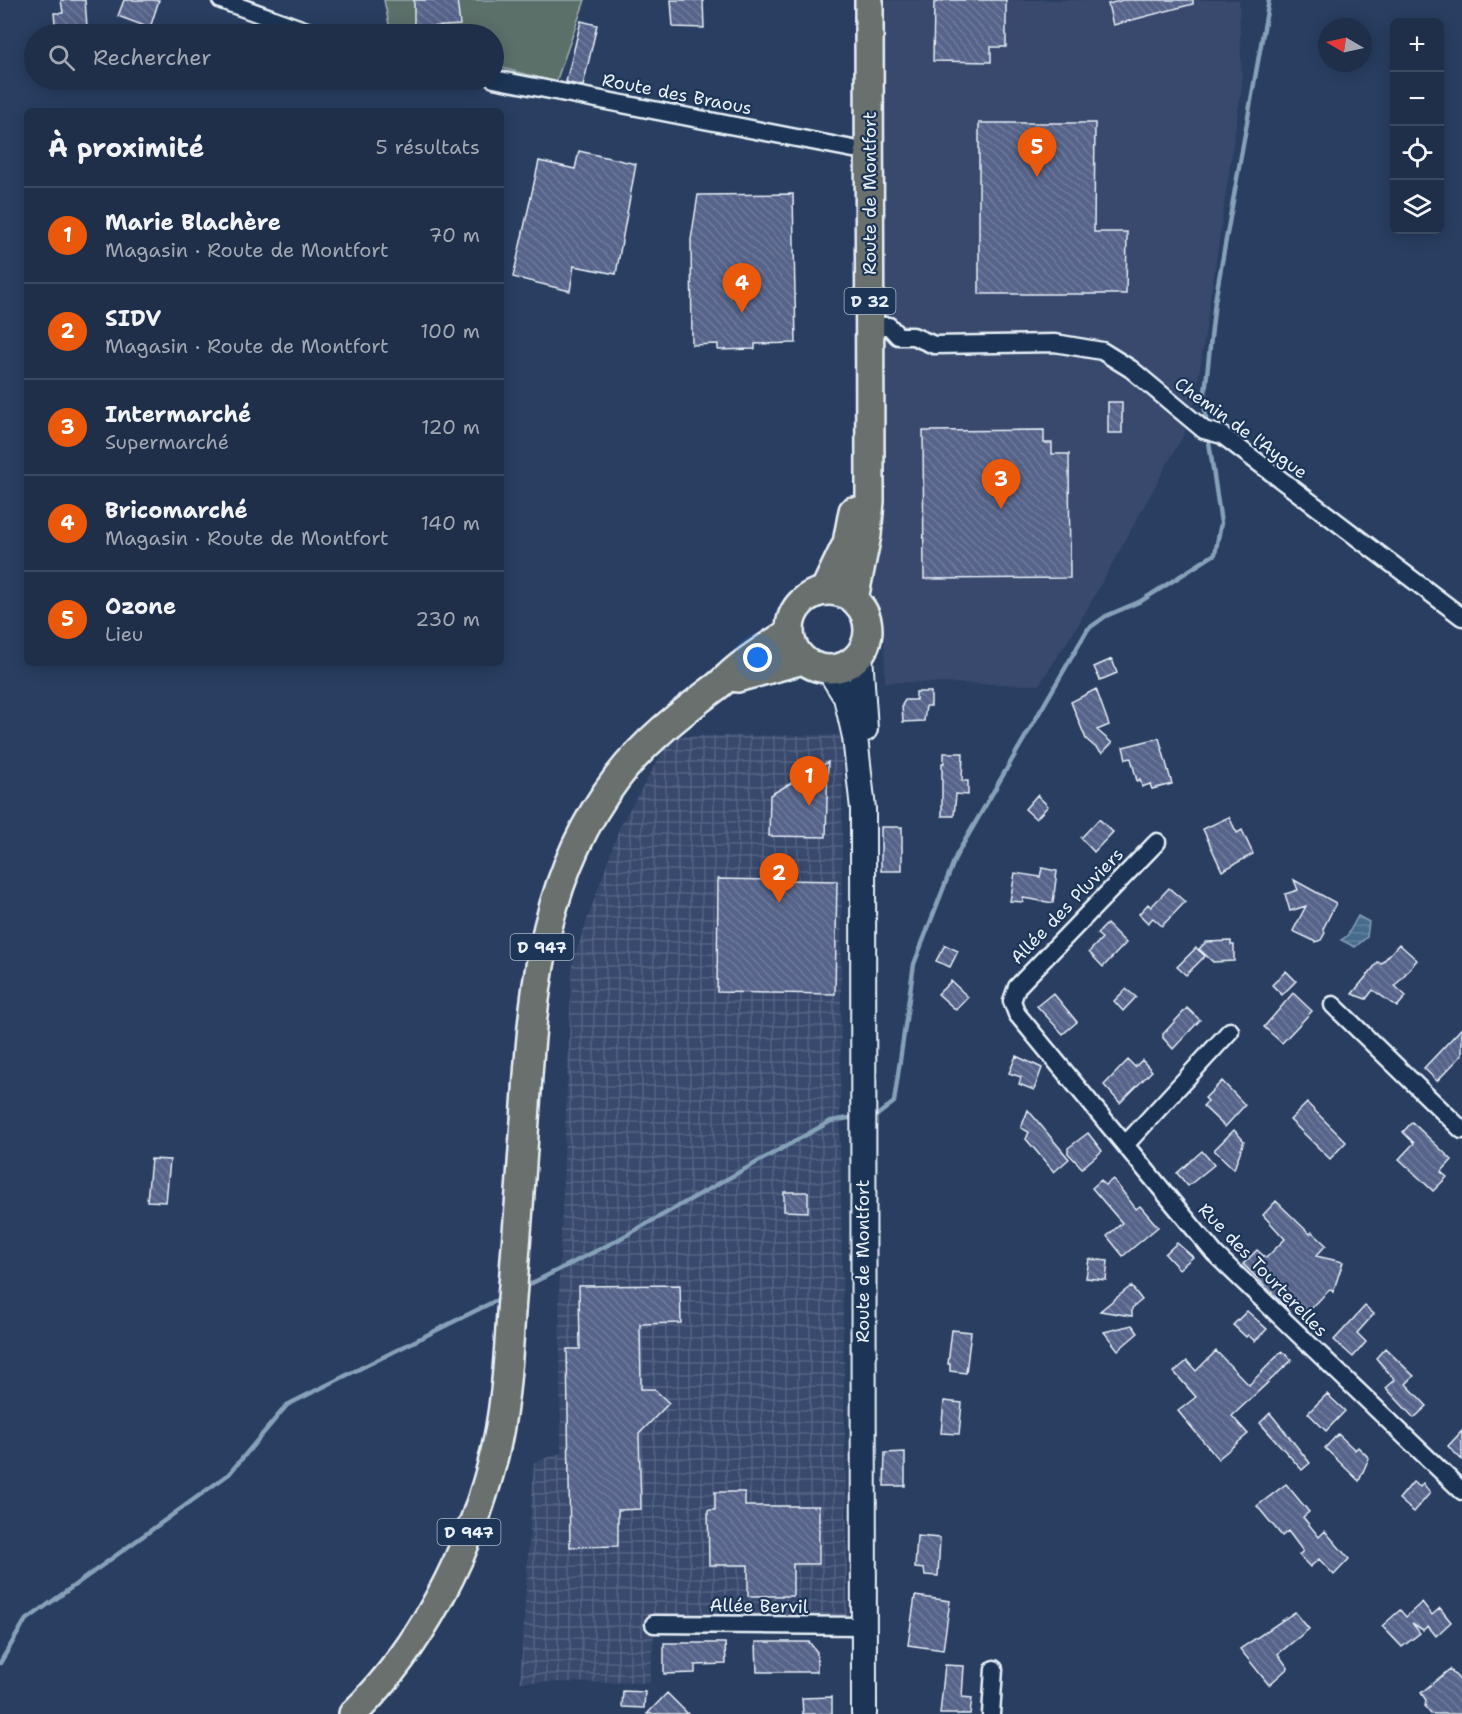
<!DOCTYPE html>
<html lang="fr">
<head>
<meta charset="utf-8">
<style>
	:root { --surface:#1f2e49; --page:#273650; --text:#f1f3f6; --muted:#a1a8b4; --line:#3c4a61; --accent:#ea580c }
	body { margin:0; font-family:"Shantell Sans",sans-serif; background:var(--page); color:var(--text) }
	.controls { position:absolute; right:18px; top:18px; display:grid; overflow:hidden; border-radius:9px; box-shadow:0 3px 15px #0003 }
	.controls button { width:54px; height:54px; display:grid; place-items:center; padding:0; border:0; border-bottom:2px solid var(--line); background:var(--surface); color:var(--text); font:30px sans-serif }
	.compass { position:absolute; left:1318px; top:18px; width:54px; height:54px; border-radius:50%; background:var(--surface); box-shadow:0 3px 15px #0003; rotate:279deg }
	.you { position:absolute; left:758px; top:658px; width:21px; height:21px; margin:-15px; border:4px solid #fff; border-radius:50%; background:#1a73e8; box-shadow:0 0 0 9px #1a73e833 }
	.badge { display:grid; place-items:center; width:39px; height:39px; border-radius:50%; background:var(--accent); color:#fff; font-size:20px; font-weight:700 }
	.pin { position:absolute; translate:-50% -50px; filter:drop-shadow(0 2px 3px #0008) }
	.pin::after { content:''; position:absolute; top:32px; width:21px; height:18px; background:inherit; clip-path:polygon(0 0,100% 0,50% 100%) }
	.list { margin:0; padding:0; list-style:none }
	h2 { display:flex; justify-content:space-between; align-items:center; height:78px; margin:0; padding:0 24px; font-size:26px }
	h2 small { font-size:20px; font-weight:400; color:var(--muted) }
	.list li { display:grid; grid-template-columns:39px 1fr auto; gap:18px; align-items:center; box-sizing:border-box; height:96px; padding:0 24px; border-top:2px solid var(--line) }
	.list b { display:block; font-size:22px; white-space:nowrap }
	.list p { margin:0; font-size:20px; white-space:nowrap; color:var(--muted) }
	.list em { font-size:20px; font-style:normal; color:var(--muted) }
	.icon { flex:none; width:33px; height:33px; fill:none; stroke:currentColor; stroke-width:2; stroke-linecap:round; stroke-linejoin:round }
	.map { position:relative; flex:none; width:1462px; height:1714px; overflow:hidden }
	.search { position:absolute; background:var(--surface); box-shadow:0 3px 15px #0003; left:24px; top:24px; width:480px; height:66px; display:flex; align-items:center; gap:15px; box-sizing:border-box; padding:0 21px; border-radius:33px; color:var(--muted); font-size:22px }
	.panel { position:absolute; background:var(--surface); box-shadow:0 3px 15px #0003; left:24px; top:108px; width:480px; height:558px; border-radius:9px }
	.map>svg:first-child { display:block }
	.built { fill:#37496d }
	.industrial { fill:url(#industrial-grid) }
	.park { fill:#5b6f6a; stroke:#a2b0b1; stroke-width:1.5 }
	.water { fill:url(#water-rules); stroke:#86a1b8; stroke-width:1.5 }
	.lines { fill:none; stroke-linecap:round; stroke-linejoin:round }
	.stream { stroke:#86a1b8; stroke-width:4.5 }
	.building { fill:url(#building-back-hatch); stroke:#e8f1f8; stroke-width:1.5 }
	.street-casing { stroke:#e8f1f8; stroke-width:21 }
	.secondary-casing { stroke:#e8f1f8; stroke-width:28 }
	.primary-casing { stroke:#e8f1f8; stroke-width:32 }
	.street { stroke:#1d3557; stroke-width:16 }
	.secondary { stroke:#1d3557; stroke-width:24 }
	.primary { stroke:#6b706d; stroke-width:27 }
	.labels { text-anchor:middle; stroke-width:4.5; stroke-linejoin:round; paint-order:stroke }
	.shield { fill:#1d3557; stroke:#abb9c8; stroke-width:1.5 }
	.shield-label { font-size:16px; font-weight:bold; fill:#e8f1f8 }
	.street-label { font-size:18px; fill:#e8f1f8; stroke:#1d3557 }
</style>
</head>
<body>
<div class="map">
<svg width="1462" height="1714" viewBox="0 0 1462 1714">
	<defs>
		<pattern id="industrial-grid" width="8" height="8" patternUnits="userSpaceOnUse" patternTransform="scale(1.5)"><rect width="8" height="8" fill="#37496d"/><path d="M0 4h8M4 0v8" fill="none" stroke="#546483"/></pattern>
		<pattern id="water-rules" width="6" height="5" patternUnits="userSpaceOnUse" patternTransform="scale(1.5)"><rect width="6" height="5" fill="#456c8d"/><path d="M0 2.5h6" fill="none" stroke="#60819e"/></pattern>
		<pattern id="building-back-hatch" width="6" height="6" patternUnits="userSpaceOnUse" patternTransform="scale(1.5)"><rect width="6" height="6" fill="#57638a"/><path d="M-1 5l2 2M0 0l6 6M5-1l2 2" fill="none" stroke="#6f7a9b"/></pattern>
	</defs>
	<rect width="100%" height="100%" fill="#293e61"/>
	<filter id="ink" filterUnits="userSpaceOnUse"><feTurbulence type="fractalNoise" baseFrequency=".0167" numOctaves="2"/><feDisplacementMap in="SourceGraphic" scale="12" xChannelSelector="R" yChannelSelector="G"/><feConvolveMatrix kernelMatrix="1 2 1 2 8 2 1 2 1" color-interpolation-filters="sRGB"/></filter>
	<g filter="url(#ink)">
		<path class="built" d="M881,0H1239L1242,85L1195,402L1184,434L1080,622L1039,685L885,682L884,622L871,605L867,585L879,525L883,298Z"/>
		<path class="industrial" d="M843,735L840,1131L848,1636L654,1632L650,1683L520,1682L534,1462L561,1453L559,1281L572,963L620,826L672,736Z"/>
		<path class="park" d="M384,0H585L556,82L494,66V34H391Z"/>
		<path class="water" d="M1358,916L1369,922L1367,937L1355,947L1341,940L1347,936Z"/>
		<g class="lines">
			<path class="stream" d="M1207,427L1204,402L1215,301L1269,0
				M870,1116H876L894,1102L914,964L956,856L1088,629L1106,616L1141,601L1215,554L1221,523L1208,435
				M522,1288L614,1242L831,1121L855,1117
				M0,1663L25,1621L229,1474L287,1405L501,1298"/>
		</g>
		<path class="building" d="M61,0H85L87,27L79,28V34H56L54,13H63Z
			M124,0H159L150,28L118,16Z
			M414,0H457L460,25L427,27V34H414Z
			M671,0H703L704,28L673,27Z
			M946,0H1006V47H991V62L933,61L934,3Z
			M1123,0H1193V4L1113,25L1108,4Z
			M581,21L597,25L583,86L566,82Z
			M979,123H1095L1094,232H1127L1126,294H979Z
			M579,151L636,164L616,274L574,266L570,291L513,277L539,161L575,169Z
			M793,194L796,343L755,344V349L718,350V344L692,345L691,240L698,195Z
			M1108,402H1122V433H1108Z
			M1044,430V443H1052V454H1069L1070,578L924,579L923,431Z
			M1112,659L1117,673L1100,680L1094,667Z
			M1096,689L1109,725L1097,730L1112,743L1102,753L1086,739L1071,702Z
			M916,692H931V706H926L924,721L903,722L902,705L905,700H916Z
			M1159,738L1172,784L1152,789L1150,784L1142,787L1140,779L1137,781L1131,758L1126,759L1123,747Z
			M944,753H963L962,781H968V795L956,794L954,816H942V763H944Z
			M828,762L826,837L769,836L770,795Z
			M1037,795L1048,806L1036,819L1025,809Z
			M1229,817L1237,833L1242,830L1253,854L1222,871L1203,829Z
			M1099,819L1113,832L1094,852L1081,838Z
			M881,827H902V871H881Z
			M1042,868L1057,871L1053,903L1023,898V902L1010,901L1015,873L1040,877Z
			M718,879L837,881L835,994L717,992Z
			M1294,880L1336,903L1323,929L1325,933L1321,940L1316,942L1293,931L1306,906L1290,911L1285,894L1298,890Z
			M1169,888L1185,902L1162,926L1153,918L1148,923L1139,914L1148,904L1151,907Z
			M1107,924L1126,943L1103,967L1089,952L1102,938L1097,934Z
			M1231,941V945H1234V961L1213,962L1199,949L1206,942Z
			M1399,944L1417,960L1395,986L1406,996L1397,1007L1373,990L1366,999L1352,994L1378,962L1381,964Z
			M945,945L958,951L950,967L936,961Z
			M1196,948L1205,956L1186,975L1177,967Z
			M1286,971L1296,981L1282,995L1272,985Z
			M951,981L968,997L956,1010L938,994Z
			M1126,989L1136,997L1123,1011L1114,1001Z
			M1053,993L1077,1022L1063,1034L1037,1006Z
			M1293,993L1312,1011L1282,1043L1264,1027Z
			M1187,1008L1200,1020L1173,1049L1163,1038V1034Z
			M1462,1028V1055L1437,1081L1424,1068Z
			M1016,1056L1042,1068L1034,1090L1019,1084L1021,1077L1009,1073Z
			M1128,1060L1135,1067L1142,1060L1152,1071L1120,1103L1104,1085Z
			M1222,1081L1245,1105L1225,1127L1203,1106L1208,1101L1205,1098Z
			M1307,1103L1346,1142L1330,1159L1290,1120Z
			M1028,1110L1069,1159L1054,1172L1026,1139L1029,1132L1021,1128Z
			M1412,1122L1452,1160L1441,1172L1447,1177L1433,1191L1399,1159L1414,1143L1403,1132Z
			M1234,1130L1244,1141L1234,1169L1214,1150Z
			M1088,1133L1102,1151L1082,1168L1068,1153V1148Z
			M1202,1151L1214,1165L1188,1186L1177,1173Z
			M151,1159L170,1160L166,1202L147,1201Z
			M1113,1179L1136,1209L1140,1206L1158,1227L1123,1256L1107,1236L1122,1223L1092,1188L1101,1180L1105,1185Z
			M784,1192H808V1212L784,1211Z
			M1276,1201L1310,1234L1312,1232L1326,1245L1316,1256L1343,1262L1333,1292L1330,1289L1308,1312L1295,1300L1287,1308L1243,1264L1257,1250L1266,1258L1285,1239L1263,1215Z
			M1177,1243L1193,1257L1179,1269L1165,1254Z
			M1089,1259L1108,1261L1106,1280L1086,1278Z
			M680,1285L681,1323L640,1324L641,1389H654L669,1403L639,1434L641,1509L618,1510V1546L570,1547L567,1349H580L579,1286Z
			M1131,1286L1142,1300L1132,1308V1316L1100,1311Z
			M1365,1306L1374,1314L1357,1333L1366,1342L1353,1357L1334,1340Z
			M1247,1311L1267,1329L1255,1341L1248,1335L1246,1337L1233,1325Z
			M1132,1325L1138,1333L1118,1350L1104,1332Z
			M952,1330L971,1332L966,1373L950,1371V1364H948Z
			M1385,1348L1414,1376L1406,1384L1427,1406L1414,1418L1386,1388L1395,1380L1376,1358Z
			M1216,1351L1249,1385L1282,1351L1292,1360L1232,1416L1248,1434L1218,1459L1178,1411L1196,1397L1174,1372L1187,1361L1196,1371Z
			M1327,1394L1345,1411L1326,1431L1308,1413Z
			M944,1401L962,1403L959,1434L941,1433Z
			M1270,1413L1310,1463L1302,1470L1260,1423Z
			M1462,1431V1460L1448,1446Z
			M1338,1434L1355,1450L1358,1447L1369,1458L1359,1481L1325,1448Z
			M905,1452V1486H884L885,1453Z
			M1413,1482L1420,1487L1423,1483L1430,1493L1414,1512L1399,1499Z
			M1286,1484L1309,1512L1303,1517L1319,1537L1325,1531L1349,1559L1334,1575L1319,1559L1310,1567L1299,1555L1303,1551L1288,1531L1282,1536L1257,1506Z
			M715,1492H745V1506H819V1564H793V1596H748V1565H709L708,1510H715Z
			M917,1536L940,1538L938,1576L925,1575L924,1569L915,1568Z
			M915,1596L950,1601L943,1650L908,1645Z
			M1422,1602L1432,1615L1440,1608L1451,1622L1436,1636L1428,1626L1423,1630L1412,1623L1420,1633L1402,1647L1382,1626L1400,1610L1406,1617Z
			M1295,1612L1309,1629L1278,1654L1288,1668L1269,1685L1240,1649Z
			M756,1642H809L817,1652V1672H757Z
			M664,1643H725L726,1664L695,1665V1673L664,1674Z
			M945,1665L964,1666L962,1697L972,1698L970,1714H940Z
			M1450,1669L1462,1683V1714H1431L1425,1707L1426,1700L1421,1693Z
			M623,1691L645,1692L644,1708L622,1707Z
			M667,1693L688,1714H647Z
			M832,1697V1714H803L802,1698Z"/>
		<g class="lines">
			<g class="street-casing">
				<path id="street" d="M221,0L315,34
					M494,79L853,149
					M870,326H889L898,336H913L934,345L1055,343L1102,351L1131,369L1204,430L1222,435L1462,617
					M1157,842L1017,987L1012,1001L1017,1014L1215,1254L1462,1491
					M1333,1005L1462,1130
					M1125,1145L1230,1031
					M654,1624L864,1626
					M991,1714L994,1669"/>
			</g>
			<g class="secondary-casing">
				<path id="secondary" d="M860,655L865,729
					M829,670L846,697L855,737L863,809L864,1714"/>
			</g>
			<g class="primary-casing">
				<path id="primary" d="M790 630a39 39 0 1 1 78 0a39 39 0 1 1-78 0Z
					M824,591L847,543L853,511
					M854,599L867,535L870,501L869,0
					M737,678L803,660
					M353,1714C421,1648 468,1555 492,1464C505,1415 508,1362 511,1312C517,1238 522,1165 527,1091C534,978 546,871 617,778C645,741 680,714 716,687C724,681 731,673 739,667C755,654 773,643 790,632"/>
			</g>
			<use href="#street" class="street"/>
			<use href="#secondary" class="secondary"/>
			<use href="#primary" class="primary"/>
		</g>
	</g>
	<g class="labels">
		<g class="shield">
			<rect x="844.5" y="288" width="51" height="26" rx="4.5"/>
			<rect x="510.5" y="934" width="63" height="26" rx="4.5"/>
			<rect x="437.5" y="1519" width="63" height="26" rx="4.5"/>
		</g>
		<g class="shield-label">
			<text x="870" y="307">D 32</text>
			<text x="542" y="953">D 947</text>
			<text x="469" y="1538">D 947</text>
		</g>
		<g class="street-label">
			<text transform="translate(677 94) rotate(11)" y="6">Route des Braous</text>
			<text transform="translate(870 193) rotate(-90)" y="6">Route de Montfort</text>
			<text transform="translate(1241 428) rotate(36)" y="6">Chemin de l'Aygue</text>
			<text transform="translate(1067 906) rotate(-46)" y="6">Allée des Pluviers</text>
			<text transform="translate(863 1261) rotate(-90)" y="6">Route de Montfort</text>
			<text transform="translate(1263 1270) rotate(46)" y="6">Rue des Tourterelles</text>
			<text transform="translate(759 1606) rotate(1)" y="6">Allée Bervil</text>
		</g>
	</g>
</svg>
<div class="controls">
<button>+</button>
<button>−</button>
<button><svg class="icon" aria-label="locate" viewBox="0 0 24 24"><circle cx="12" cy="12" r="6"/><path d="M12 2v4M12 18v4M2 12h4M18 12h4"/></svg></button>
<button><svg class="icon" aria-label="layers" viewBox="0 0 24 24"><path d="M12 4l9 5-9 5-9-5zM3 14l9 5 9-5"/></svg></button>
</div>
<svg class="compass" viewBox="-18 -18 36 36"><path d="M0-13l5 13h-10z" fill="#e53935"/><path d="M0 13l5-13h-10z" fill="#a1a8b4"/></svg>
<div class="you"></div>
<div class="pin badge" style="left:809px;top:806px">1</div>
<div class="pin badge" style="left:779px;top:903px">2</div>
<div class="pin badge" style="left:1001px;top:509px">3</div>
<div class="pin badge" style="left:742px;top:313px">4</div>
<div class="pin badge" style="left:1037px;top:177px">5</div>
<div class="search"><svg class="icon" aria-label="search" viewBox="0 0 24 24"><circle cx="10" cy="10" r="6"/><path d="M15 15l6 6"/></svg>Rechercher</div>
<section class="panel">
<h2>À proximité<small>5 résultats</small></h2>
<ul class="list">
<li><span class="badge">1</span><div><b>Marie Blachère</b><p>Magasin · Route de Montfort</p></div><em>70 m</em></li>
<li><span class="badge">2</span><div><b>SIDV</b><p>Magasin · Route de Montfort</p></div><em>100 m</em></li>
<li><span class="badge">3</span><div><b>Intermarché</b><p>Supermarché</p></div><em>120 m</em></li>
<li><span class="badge">4</span><div><b>Bricomarché</b><p>Magasin · Route de Montfort</p></div><em>140 m</em></li>
<li><span class="badge">5</span><div><b>Ozone</b><p>Lieu</p></div><em>230 m</em></li>
</ul>
</section>
</div>
</body>
</html>
